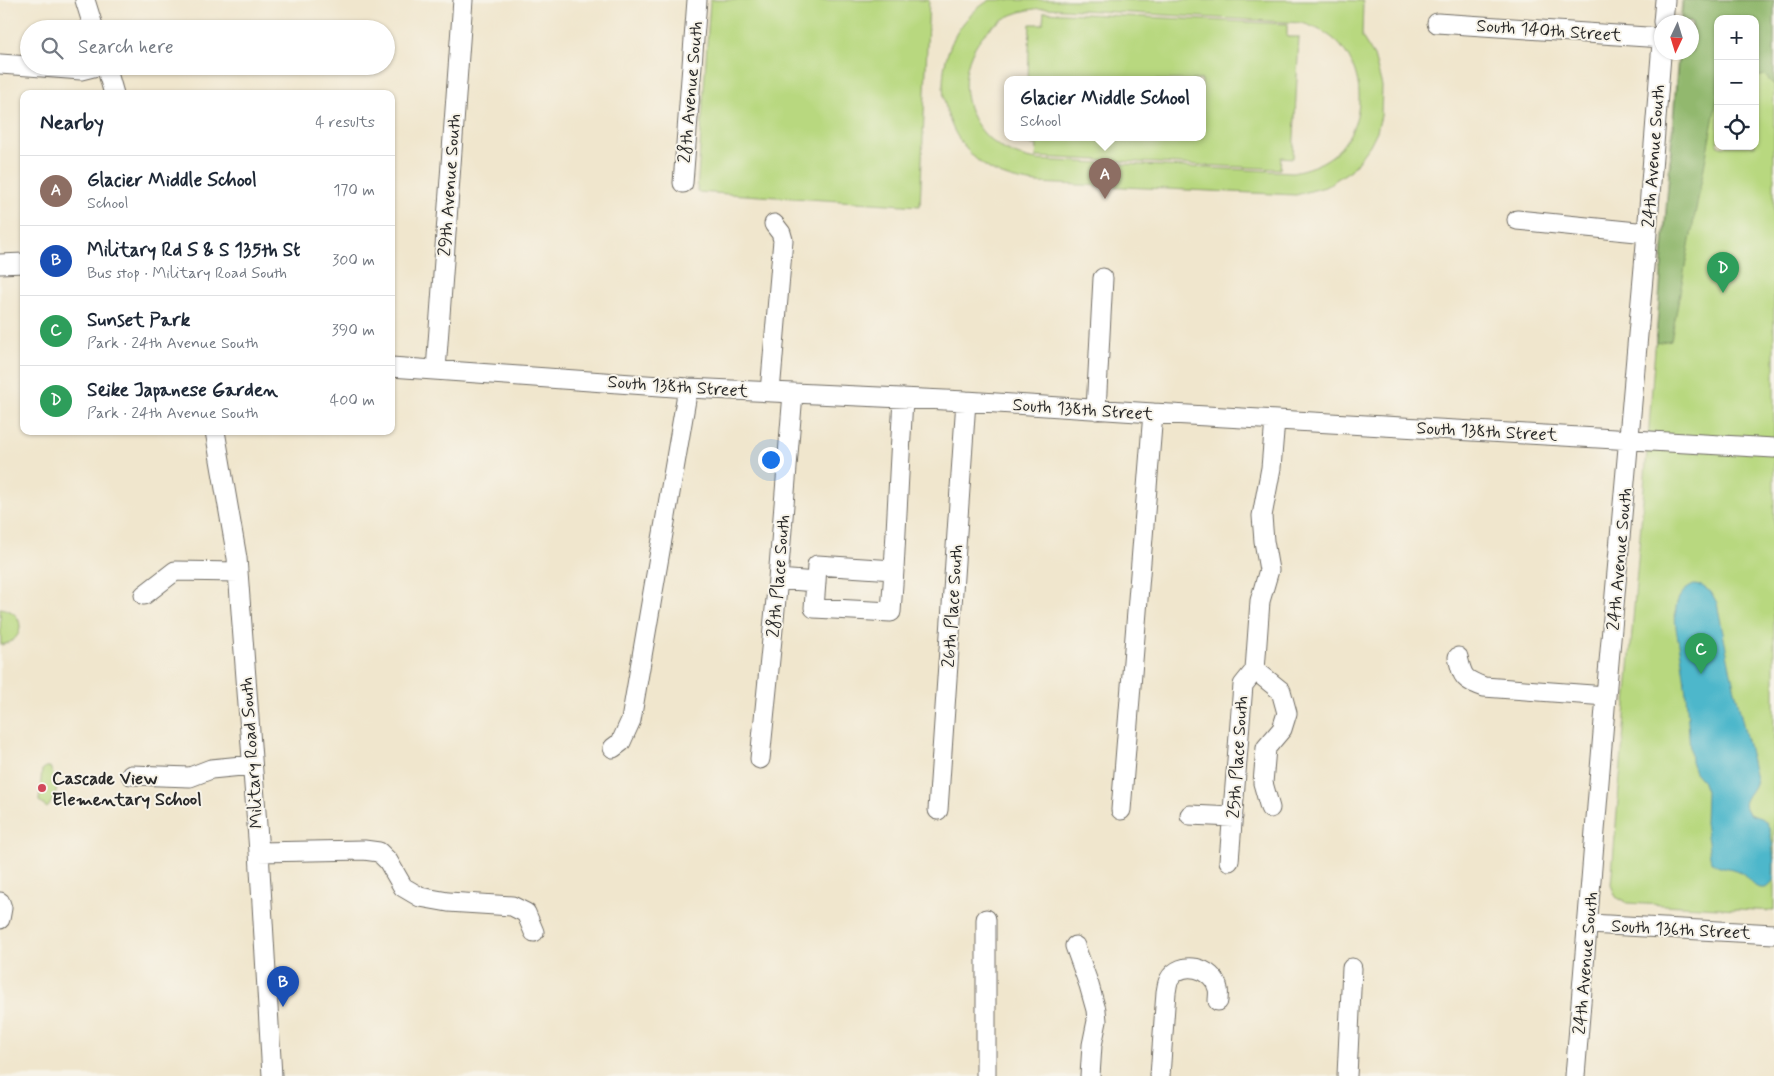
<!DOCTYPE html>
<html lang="en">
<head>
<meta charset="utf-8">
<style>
	:root { --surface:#fff; --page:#f2f2f3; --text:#1f2937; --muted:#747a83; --line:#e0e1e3; --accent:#0f766e }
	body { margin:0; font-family:Mynerve,sans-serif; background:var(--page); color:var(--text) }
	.controls { position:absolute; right:15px; top:15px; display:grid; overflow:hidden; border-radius:10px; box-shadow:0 1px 4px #0004 }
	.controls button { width:45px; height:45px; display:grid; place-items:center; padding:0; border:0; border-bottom:1px solid var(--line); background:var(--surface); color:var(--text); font:25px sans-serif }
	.compass { position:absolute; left:1654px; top:15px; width:45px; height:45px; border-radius:50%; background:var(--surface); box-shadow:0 1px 4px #0004; rotate:184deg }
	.you { position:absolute; left:770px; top:459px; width:18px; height:18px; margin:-12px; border:4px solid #fff; border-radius:50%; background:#1a73e8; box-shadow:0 0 0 8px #1a73e833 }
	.badge { display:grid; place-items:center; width:32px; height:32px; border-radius:50%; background:var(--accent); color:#fff; font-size:16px; font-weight:700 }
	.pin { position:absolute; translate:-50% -41px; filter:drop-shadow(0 1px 2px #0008) }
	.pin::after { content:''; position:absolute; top:26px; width:18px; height:15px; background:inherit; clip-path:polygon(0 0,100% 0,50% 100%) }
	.popup { position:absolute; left:1004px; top:76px; width:202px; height:65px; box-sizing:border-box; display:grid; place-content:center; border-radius:10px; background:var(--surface); filter:drop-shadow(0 1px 4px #0005); font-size:16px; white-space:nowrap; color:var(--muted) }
	.popup b { font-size:19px; color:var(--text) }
	.popup::after { content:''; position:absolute; left:50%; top:100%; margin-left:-10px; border:10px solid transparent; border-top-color:var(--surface) }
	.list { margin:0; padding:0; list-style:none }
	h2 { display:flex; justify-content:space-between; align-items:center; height:65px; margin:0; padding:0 20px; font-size:21px }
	h2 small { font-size:16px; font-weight:400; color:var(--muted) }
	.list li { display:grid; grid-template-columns:32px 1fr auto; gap:15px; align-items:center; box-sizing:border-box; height:70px; padding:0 20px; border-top:1px solid var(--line) }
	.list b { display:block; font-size:19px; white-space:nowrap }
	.list p { margin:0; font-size:16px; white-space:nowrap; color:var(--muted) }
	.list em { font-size:16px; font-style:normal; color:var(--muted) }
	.icon { flex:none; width:28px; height:28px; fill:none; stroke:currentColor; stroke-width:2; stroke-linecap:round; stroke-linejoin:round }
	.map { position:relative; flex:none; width:1774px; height:1076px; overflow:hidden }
	.search { position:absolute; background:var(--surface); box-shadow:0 1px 4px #0004; left:20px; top:20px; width:375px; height:55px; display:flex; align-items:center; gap:12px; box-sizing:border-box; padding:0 18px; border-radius:28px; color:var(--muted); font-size:19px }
	.panel { position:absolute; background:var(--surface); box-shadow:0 1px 4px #0004; left:20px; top:90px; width:375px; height:345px; border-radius:10px }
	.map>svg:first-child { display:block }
	.green { fill:#b8d87f; stroke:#728255; fill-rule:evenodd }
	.forest { fill:#92b86e; stroke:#5e724c }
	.water { fill:#4db7cb; stroke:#3c717b }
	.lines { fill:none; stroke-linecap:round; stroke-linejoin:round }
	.minor-casing { stroke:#706c64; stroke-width:21 }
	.minor { stroke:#fff; stroke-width:19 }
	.poi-dot { fill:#d1495b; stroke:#f7f3e8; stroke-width:2 }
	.labels { text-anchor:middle; stroke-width:4; stroke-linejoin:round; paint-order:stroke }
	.street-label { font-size:18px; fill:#2b2b2b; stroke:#f7f3e8 }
	.poi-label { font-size:18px; font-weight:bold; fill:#2b2b2b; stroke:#f7f3e8; text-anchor:start }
</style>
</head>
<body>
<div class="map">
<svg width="1774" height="1076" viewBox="0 0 1774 1076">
	<rect width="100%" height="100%" fill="#f7f3e8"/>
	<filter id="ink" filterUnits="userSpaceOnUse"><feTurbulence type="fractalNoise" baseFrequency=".02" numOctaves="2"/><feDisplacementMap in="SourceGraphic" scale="10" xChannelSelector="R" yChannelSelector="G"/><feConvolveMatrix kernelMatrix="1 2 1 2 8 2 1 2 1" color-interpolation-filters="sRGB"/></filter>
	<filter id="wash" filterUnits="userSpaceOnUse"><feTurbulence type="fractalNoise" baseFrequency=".0096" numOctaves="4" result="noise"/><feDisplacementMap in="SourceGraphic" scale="20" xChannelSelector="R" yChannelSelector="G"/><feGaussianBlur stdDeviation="1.12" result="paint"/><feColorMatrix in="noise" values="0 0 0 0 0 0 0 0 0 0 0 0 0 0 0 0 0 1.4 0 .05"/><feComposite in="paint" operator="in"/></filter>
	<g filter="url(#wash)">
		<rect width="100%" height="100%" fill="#f0e6cd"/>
		<path class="green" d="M710,0H929L920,206L697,192Z
			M990,0H1335L1363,1L1362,37L1374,56L1382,86L1381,116L1377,131L1370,145L1351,170L1325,187L1296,195L1037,183C1021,181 1007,178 993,171C928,135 926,37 990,0ZM1046,8L1302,23C1315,27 1328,33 1338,43C1368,75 1366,128 1332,156C1320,165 1307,169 1293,172L1037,160C936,145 944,11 1046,8Z
			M1682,0H1774V911L1627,903L1616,897L1611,885L1648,439L1678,53L1692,52V22H1680ZM1718,19H1755V146H1718Z
			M1044,12L1287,24V37H1299L1293,158L1281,157L1280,169L1036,157L1037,145L1024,144L1025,138H1202V80H1028L1030,24H1043Z
			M0,608C26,611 27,641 1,645Z
			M46,767H50C58,786 60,792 47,808L39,801L42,770Z"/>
		<path class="forest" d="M1683,0H1774V85L1764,75L1755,78V19H1718V94L1671,340L1656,343L1679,53L1692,52V22H1682Z"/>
		<path class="water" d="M1694,585L1702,586L1711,592L1717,603L1731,673L1756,779C1754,791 1747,793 1744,804L1749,814C1753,816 1760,817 1764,820C1774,827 1774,868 1773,880C1772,885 1767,889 1761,888C1752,888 1748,875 1740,872C1731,867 1720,868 1711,862L1705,823L1706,791L1702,780L1695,772L1691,761C1688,728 1687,694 1682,661C1680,644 1673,625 1676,608C1677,597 1684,589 1694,585Z"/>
	</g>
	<g filter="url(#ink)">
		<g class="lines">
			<g class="minor-casing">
				<path id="minor" d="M85,0L94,29
					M1663,22L1665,0
					M1437,23L1662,38
					M0,64L29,66
					M29,66L81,70L97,66
					M106,66L114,94
					M683,183L697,0
					M1517,220L1647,233
					M0,264L24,263
					M391,367L688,388L966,401L1153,413L1774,448
					M436,370L463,0
					M770,392L783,240L781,233L774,224
					M1096,410L1103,278
					M215,431L237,558L259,852L272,1076
					M778,579L816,582L814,608L891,612L894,570
					M816,582L817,565L894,570L903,398
					M144,595L175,571L238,572
					M1458,657C1463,679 1464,679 1484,687L1606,696
					M1255,670L1281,691L1287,713L1282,729L1266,748L1263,783L1270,808
					M613,748L621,742L631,720L688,388
					M760,759L778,579L793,393
					M131,775L190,777L211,769L252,765
					M938,810L966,401
					M1121,810L1153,413
					M1190,815L1233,817
					M259,852L364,850L379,852L388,861L403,887L420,897L448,902L512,906L526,913L534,932
					M1229,861L1243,685L1255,670L1260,601L1269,570L1264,541L1262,516L1271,468L1275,420
					M0,902L2,908L0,919
					M1589,924L1774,934
					M1075,946L1089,985L1096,1010L1097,1021L1092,1045L1090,1076
					M986,1076V919
					M1160,1076L1166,992C1167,988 1167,983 1169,980C1180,959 1214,967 1218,989C1219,993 1218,997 1218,1001
					M1347,1076L1352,968
					M1575,1076L1606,696L1647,233L1662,43"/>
			</g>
			<use href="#minor" class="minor"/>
		</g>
	</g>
	<circle class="poi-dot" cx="42" cy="788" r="5"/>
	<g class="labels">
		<g class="street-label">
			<text transform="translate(1549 30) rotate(4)" y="6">South 140th Street</text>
			<text transform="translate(690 92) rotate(-85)" y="6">28th Avenue South</text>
			<text transform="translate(1653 156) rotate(-86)" y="6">24th Avenue South</text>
			<text transform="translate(449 185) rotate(-86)" y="6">29th Avenue South</text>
			<text transform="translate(678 386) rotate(4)" y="6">South 138th Street</text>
			<text transform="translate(1083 409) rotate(4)" y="6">South 138th Street</text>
			<text transform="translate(1487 431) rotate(3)" y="6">South 138th Street</text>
			<text transform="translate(1619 559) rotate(-85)" y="6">24th Avenue South</text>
			<text transform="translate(778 576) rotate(-85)" y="6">28th Place South</text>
			<text transform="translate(952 606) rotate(-86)" y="6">26th Place South</text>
			<text transform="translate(251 753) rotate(-94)" y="6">Military Road South</text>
			<text transform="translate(1237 757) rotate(-86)" y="6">25th Place South</text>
			<text transform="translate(1681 929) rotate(3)" y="6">South 136th Street</text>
			<text transform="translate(1585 963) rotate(-85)" y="6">24th Avenue South</text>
		</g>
		<g class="poi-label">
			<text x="52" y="784">Cascade View<tspan x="52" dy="21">Elementary School</tspan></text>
		</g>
	</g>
</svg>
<div class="controls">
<button>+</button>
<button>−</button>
<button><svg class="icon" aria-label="locate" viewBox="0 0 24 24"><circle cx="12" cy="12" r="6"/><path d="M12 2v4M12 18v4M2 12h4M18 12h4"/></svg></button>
</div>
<svg class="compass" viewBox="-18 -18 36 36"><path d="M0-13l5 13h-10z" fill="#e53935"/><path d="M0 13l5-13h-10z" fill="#747a83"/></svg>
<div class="you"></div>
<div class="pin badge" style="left:1105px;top:199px;background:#8d6e63">A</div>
<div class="popup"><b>Glacier Middle School</b>School</div>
<div class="pin badge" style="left:283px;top:1007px;background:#1a4fb4">B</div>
<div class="pin badge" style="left:1701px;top:674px;background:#2e9e5b">C</div>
<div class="pin badge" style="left:1723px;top:293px;background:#2e9e5b">D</div>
<div class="search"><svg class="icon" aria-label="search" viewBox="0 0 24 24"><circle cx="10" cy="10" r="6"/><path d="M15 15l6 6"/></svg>Search here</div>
<section class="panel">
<h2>Nearby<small>4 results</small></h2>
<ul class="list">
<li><span class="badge" style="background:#8d6e63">A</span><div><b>Glacier Middle School</b><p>School</p></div><em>170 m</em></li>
<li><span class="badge" style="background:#1a4fb4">B</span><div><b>Military Rd S &amp; S 135th St</b><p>Bus stop · Military Road South</p></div><em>300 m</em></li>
<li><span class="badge" style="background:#2e9e5b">C</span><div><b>Sunset Park</b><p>Park · 24th Avenue South</p></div><em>390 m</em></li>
<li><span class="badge" style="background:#2e9e5b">D</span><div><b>Seike Japanese Garden</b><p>Park · 24th Avenue South</p></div><em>400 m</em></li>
</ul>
</section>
</div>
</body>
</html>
